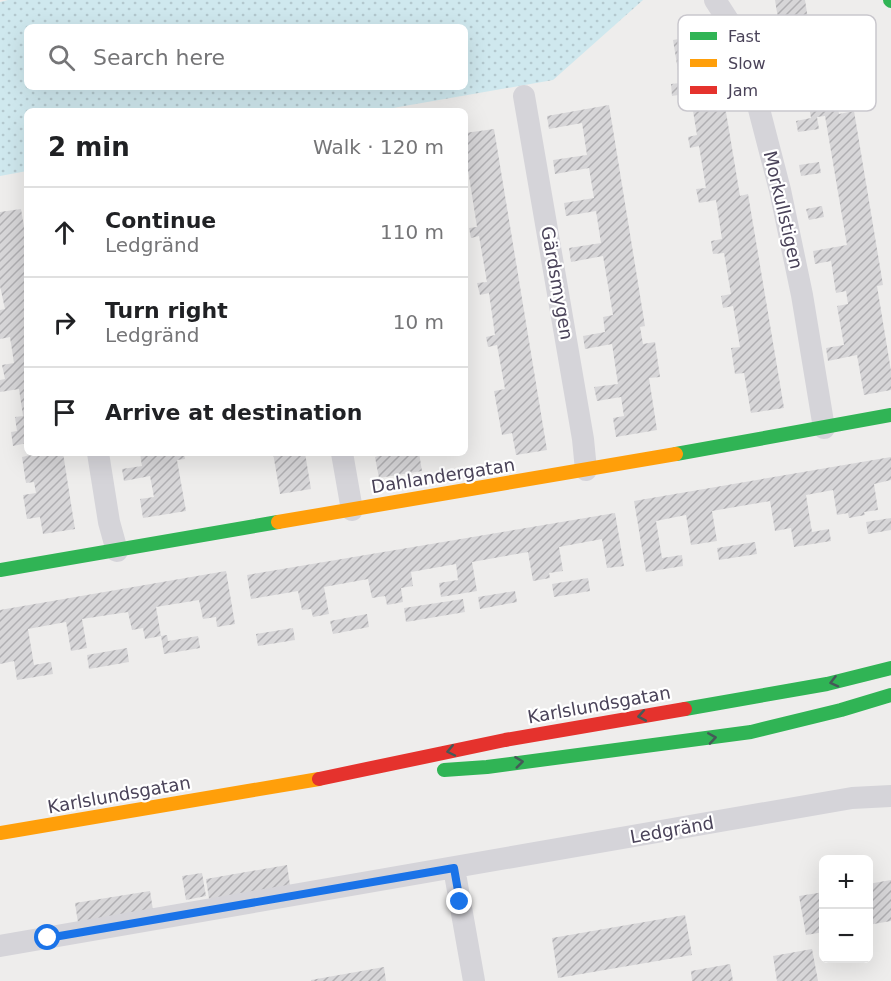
<!DOCTYPE html>
<html lang="en">
<head>
<meta charset="utf-8">
<style>
	:root { --surface:#fff; --page:#f6f6f6; --text:#202124; --muted:#757577; --line:#e0e0e0 }
	body { margin:0; font-family:"DejaVu Sans",sans-serif; background:var(--page); color:var(--text) }
	.controls { position:absolute; right:18px; bottom:18px; display:grid; overflow:hidden; border-radius:9px; box-shadow:0 6px 24px #0002 }
	.controls button { width:54px; height:54px; display:grid; place-items:center; padding:0; border:0; border-bottom:2px solid var(--line); background:var(--surface); color:var(--text); font:30px sans-serif }
	.stop { position:absolute; width:18px; height:18px; margin:-14px; border:4px solid #1a73e8; border-radius:50%; background:#fff }
	.stop.end { background:#1a73e8; border-color:#fff; box-shadow:0 2px 6px #0008 }
	.list { margin:0; padding:0; list-style:none }
	h2 { display:flex; justify-content:space-between; align-items:center; height:78px; margin:0; padding:0 24px; font-size:26px }
	h2 small { font-size:20px; font-weight:400; color:var(--muted) }
	.list li { display:grid; grid-template-columns:39px 1fr auto; gap:18px; align-items:center; box-sizing:border-box; height:90px; padding:0 24px; border-top:2px solid var(--line) }
	.list b { display:block; font-size:22px; white-space:nowrap }
	.list p { margin:0; font-size:20px; white-space:nowrap; color:var(--muted) }
	.list em { font-size:20px; font-style:normal; color:var(--muted) }
	.icon { flex:none; width:33px; height:33px; fill:none; stroke:currentColor; stroke-width:2; stroke-linecap:round; stroke-linejoin:round }
	.map { position:relative; flex:none; width:891px; height:981px; overflow:hidden }
	.search { position:absolute; background:var(--surface); box-shadow:0 6px 24px #0002; left:24px; top:24px; width:444px; height:66px; display:flex; align-items:center; gap:15px; box-sizing:border-box; padding:0 21px; border-radius:9px; color:var(--muted); font-size:22px }
	.panel { position:absolute; background:var(--surface); box-shadow:0 6px 24px #0002; left:24px; top:108px; width:444px; height:348px; border-radius:9px }
	.map>svg:first-child { display:block }
	.grass { fill:url(#grass-dots); fill-rule:evenodd }
	.building { fill:url(#building-hatch) }
	.lines { fill:none; stroke-linecap:round; stroke-linejoin:round }
	.street { stroke:#d5d4d9; stroke-width:22 }
	.fast { stroke:#30b455; stroke-width:14 }
	.slow { stroke:#ff9f0a; stroke-width:14 }
	.jam { stroke:#e5322d; stroke-width:14 }
	.oneway { stroke:#455a58 }
	.route { stroke:#1a73e8; stroke-width:8 }
	.labels { text-anchor:middle; stroke-width:4.5; stroke-linejoin:round; paint-order:stroke }
	.street-label { font-size:18px; fill:#4a4359; stroke:#fff }
	.key { fill:#fff; stroke:#c9c7cd; stroke-width:1.5 }
	.key-label { font-size:16px; fill:#4a4359 }
</style>
</head>
<body>
<div class="map">
<svg width="891" height="981" viewBox="0 0 891 981">
	<defs>
		<pattern id="grass-dots" width="8" height="8" patternUnits="userSpaceOnUse" patternTransform="scale(1.5)"><rect width="8" height="8" fill="#cfe8ee"/><path d="M2 2h.1M6 6h.1" fill="none" stroke="#b3c8ce" stroke-width="1.8" stroke-linecap="round"/></pattern>
		<pattern id="building-hatch" width="6" height="6" patternUnits="userSpaceOnUse" patternTransform="scale(1.5)"><rect width="6" height="6" fill="#d7d6d8"/><path d="M-1 1l2-2M0 6l6-6M5 7l2-2" fill="none" stroke="#b0afb2"/></pattern>
	</defs>
	<rect width="100%" height="100%" fill="#eeedec"/>
	<path class="grass" d="M8,0H643L553,80L376,111H27V171L0,176V2ZM27,27H465V87H27Z"/>
	<path class="building" d="M775,0H805L809,26L823,23L839,114L854,111L883,285L877,286L891,371V390L864,395L857,355L828,361L826,348L844,345L837,306L848,304L846,291L836,293L831,261L815,264L813,251L847,245L825,116L817,117L819,129L798,132L796,121L811,118L805,84L774,89L771,76L803,71L798,41L764,47L762,34L780,31Z
		M704,34L713,90L722,88L740,196L748,194L784,408L751,413L744,373L735,374L731,348L740,347L733,306L723,308L721,296L731,294L724,253L713,254L711,241L722,239L716,200L699,203L696,189L706,188L699,146L690,148L688,137L697,135L690,93L672,96L671,84L680,83L673,40Z
		M609,105L645,326L640,327L643,344L655,342L660,377L649,378L657,430L616,437L613,418L624,416L621,397L597,401L594,387L618,384L612,344L585,349L583,336L605,332L603,317L613,315L603,256L571,262L569,248L601,243L596,211L566,216L564,203L594,198L589,168L555,174L553,160L587,155L582,123L549,129L547,116Z
		M494,129L547,450L516,455L512,433L502,435L494,391L505,389L497,345L488,347L486,337L495,335L489,293L480,295L477,283L487,282L479,236L471,238L469,228L477,227L465,151V133Z
		M819,162L821,173L801,176L799,165Z
		M822,206L824,217L809,220L806,209Z
		M21,209L27,245V443L13,446L11,432L17,431L15,417L23,416L19,389L0,392V380L5,379L2,365L14,363L10,337L0,339V310L5,309L0,286V212Z
		M29,453H63L75,529L43,534L40,517L27,519L23,495L36,493L34,482L26,483L22,457L30,455Z
		M140,453H184L185,459L177,460L186,511L143,518L140,499L154,497L150,476L124,481L122,469L142,466Z
		M273,453H305L311,489L280,494Z
		M387,453H419L422,471L379,478L375,457Z
		M891,457V480L874,484L878,510L864,512L865,515L849,518L848,513L837,515L833,490L806,495L812,532L829,529L831,541L794,547L791,528L775,531L770,501L712,511L717,541L691,545L686,515L656,521L662,558L682,555L683,566L646,572L634,501Z
		M615,513L624,566L607,568L602,539L559,547L563,571L549,573L550,578L533,581L528,552L472,562L477,591L441,597L439,583L458,580L456,564L411,572L413,586L401,588L403,602L387,605L385,596L372,598L368,579L324,587L329,614L313,617L311,609L302,610L298,591L251,599L247,575Z
		M891,518V530L868,534L866,522Z
		M755,542L757,554L719,560L717,548Z
		M226,571L235,624L217,627L216,617L203,619L199,600L156,607L161,636L167,635L168,641L198,636L200,648L164,654L161,636L145,639L143,628L132,630L128,612L82,619L87,648L71,651L66,622L28,629L34,665L51,662L53,674L17,680L14,661L0,664V610Z
		M588,578L590,591L554,597L552,584Z
		M515,591L517,602L480,609L478,597Z
		M463,599L465,612L406,622L404,608Z
		M367,614L369,627L333,634L330,621Z
		M293,628L295,640L258,646L256,634Z
		M127,648L129,662L89,669L87,655Z
		M287,865L290,885L209,899L206,879Z
		M202,873L206,896L186,900L182,876Z
		M891,880V921L868,925V884Z
		M150,891L153,910L78,923L75,903Z
		M824,892V932L806,935L799,896Z
		M685,915L692,955L558,978L552,938Z
		M812,949L818,981H777L773,956Z
		M730,964L733,981H692L691,971Z
		M384,967L386,981H311V980Z"/>
	<g class="lines">
		<path class="street" d="M715,0L735,31L753,86L780,190L802,295L824,428
			M524,96L583,439L586,470
			M98,453L109,522L117,551
			M342,453L352,510
			M454,868L474,981
			M0,946L852,798L891,796"/>
		<path class="fast" d="M890,0L891,1
			M676,454L891,415
			M0,570L278,522
			M685,709L827,684L891,668
			M444,770L487,767L751,732L841,710L891,695"/>
		<path class="slow" d="M278,522L676,454
			M0,833L319,779"/>
		<path class="jam" d="M319,779L505,740L685,709"/>
	</g>
	<defs><path id="oneway-chevron" d="M-2-3.5L2.5 0L-2 3.5" fill="none" stroke-width="1.6" stroke-linecap="round" stroke-linejoin="round" transform="scale(1.5)"/></defs>
	<g class="oneway">
		<use href="#oneway-chevron" transform="translate(834 682) rotate(166)"/>
		<use href="#oneway-chevron" transform="translate(642 716) rotate(170)"/>
		<use href="#oneway-chevron" transform="translate(712 738) rotate(-9)"/>
		<use href="#oneway-chevron" transform="translate(451 751) rotate(168)"/>
		<use href="#oneway-chevron" transform="translate(519 762) rotate(-7)"/>
	</g>
	<g class="lines">
		<path class="route" d="M48,938L454,868L460,902"/>
	</g>
	<g class="labels">
		<g class="street-label">
			<text transform="translate(783 210) rotate(77)" y="6">Morkullstigen</text>
			<text transform="translate(557 283) rotate(80)" y="6">Gärdsmygen</text>
			<text transform="translate(443 476) rotate(-9)" y="6">Dahlandergatan</text>
			<text transform="translate(599 705) rotate(-10)" y="6">Karlslundsgatan</text>
			<text transform="translate(119 795) rotate(-10)" y="6">Karlslundsgatan</text>
			<text transform="translate(672 830) rotate(-10)" y="6">Ledgränd</text>
		</g>
	</g>
	<rect x="678" y="15" width="198" height="96" rx="9" class="key"/>
	<rect x="690" y="32" width="27" height="8" fill="#30b455"/>
	<rect x="690" y="59" width="27" height="8" fill="#ff9f0a"/>
	<rect x="690" y="86" width="27" height="8" fill="#e5322d"/>
	<g class="key-label">
		<text x="728" y="42">Fast</text>
		<text x="728" y="69">Slow</text>
		<text x="728" y="96">Jam</text>
	</g>
</svg>
<div class="controls">
<button>+</button>
<button>−</button>
</div>
<div class="stop" style="left:48px;top:938px"></div>
<div class="stop end" style="left:460px;top:902px"></div>
<div class="search"><svg class="icon" aria-label="search" viewBox="0 0 24 24"><circle cx="10" cy="10" r="6"/><path d="M15 15l6 6"/></svg>Search here</div>
<section class="panel">
<h2>2 min<small>Walk · 120 m</small></h2>
<ul class="list">
<li><svg class="icon" aria-label="ahead" viewBox="0 0 24 24"><path d="M12 20V5M6 11l6-6 6 6"/></svg><div><b>Continue</b><p>Ledgränd</p></div><em>110 m</em></li>
<li><svg class="icon" aria-label="right" viewBox="0 0 24 24"><path d="M7 20v-9h11M14 6l5 5-5 5"/></svg><div><b>Turn right</b><p>Ledgränd</p></div><em>10 m</em></li>
<li><svg class="icon" aria-label="arrive" viewBox="0 0 24 24"><path d="M6 21V4h12l-3 4 3 4H6"/></svg><div><b>Arrive at destination</b></div></li>
</ul>
</section>
</div>
</body>
</html>
